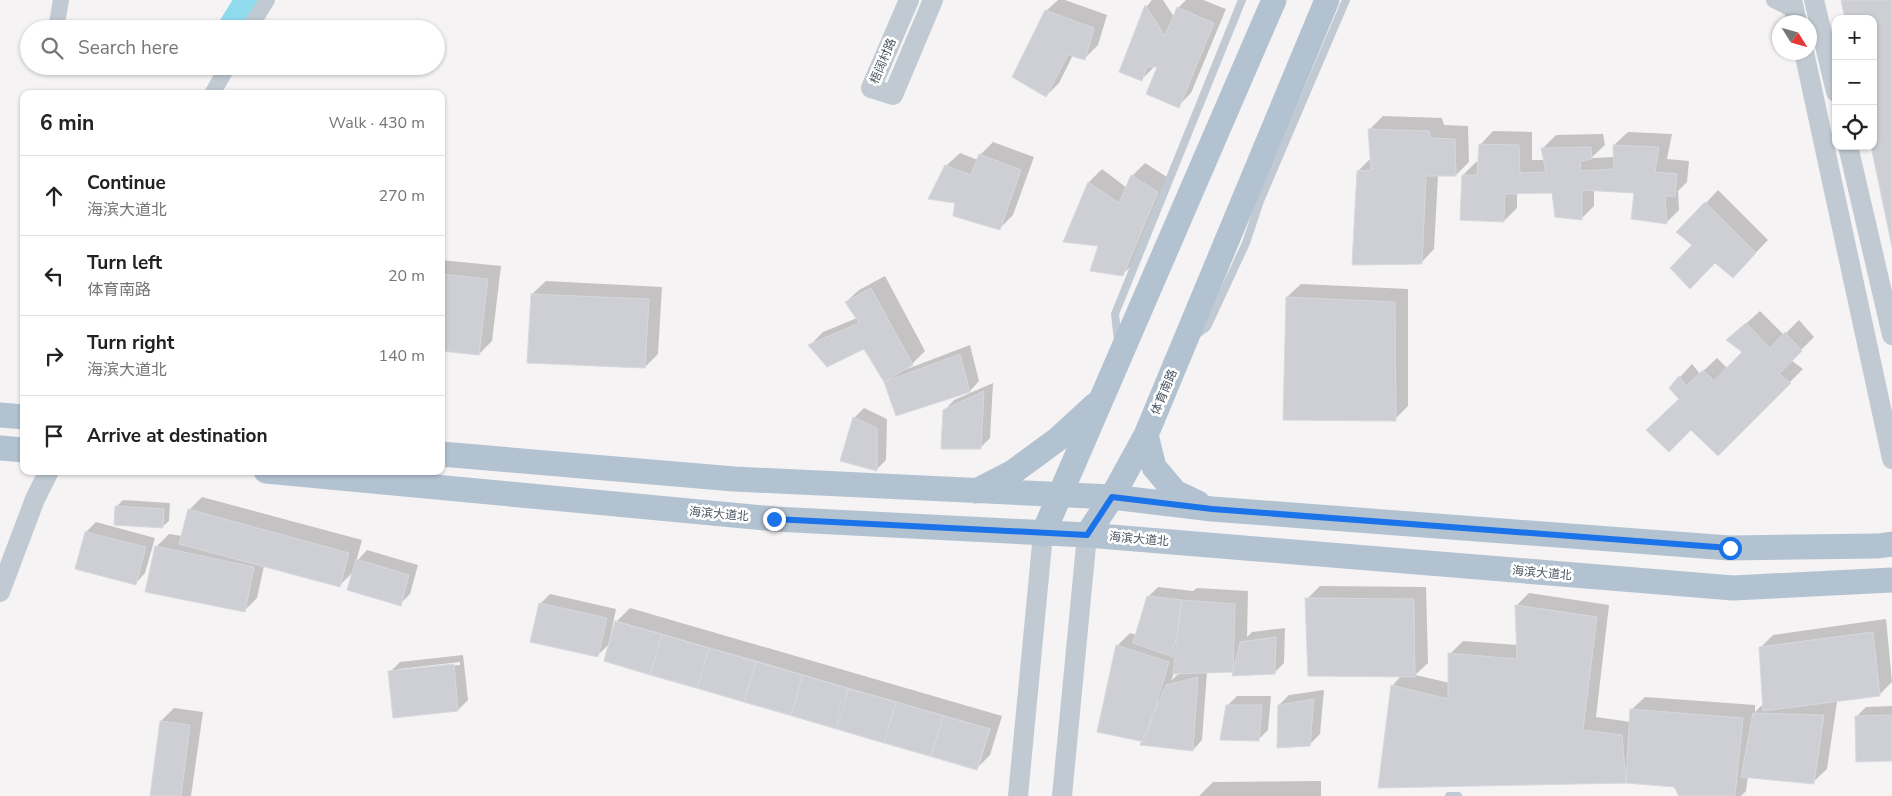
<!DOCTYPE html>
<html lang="en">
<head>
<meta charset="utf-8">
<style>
	:root { --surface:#fff; --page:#f2f2f2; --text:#222; --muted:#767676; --line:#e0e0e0 }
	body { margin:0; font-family:"Nunito Sans","Noto Sans SC",sans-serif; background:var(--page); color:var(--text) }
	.controls { position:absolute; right:15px; top:15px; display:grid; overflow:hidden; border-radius:10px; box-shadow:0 1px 4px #0004 }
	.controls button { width:45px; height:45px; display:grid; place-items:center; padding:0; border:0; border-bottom:1px solid var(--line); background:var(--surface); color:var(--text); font:25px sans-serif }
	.compass { position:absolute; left:1772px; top:15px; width:45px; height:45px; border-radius:50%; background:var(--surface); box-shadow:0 1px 4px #0004; rotate:127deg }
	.stop { position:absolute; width:15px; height:15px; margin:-11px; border:4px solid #1a73e8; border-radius:50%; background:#fff }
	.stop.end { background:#1a73e8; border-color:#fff; box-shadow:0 1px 5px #0008 }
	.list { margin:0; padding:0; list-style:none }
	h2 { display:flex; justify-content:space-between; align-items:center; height:65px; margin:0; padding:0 20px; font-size:21px }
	h2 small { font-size:16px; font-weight:400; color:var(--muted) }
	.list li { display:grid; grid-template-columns:32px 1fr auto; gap:15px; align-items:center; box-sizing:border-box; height:80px; padding:0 20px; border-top:1px solid var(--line) }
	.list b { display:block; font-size:19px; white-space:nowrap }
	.list p { margin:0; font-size:16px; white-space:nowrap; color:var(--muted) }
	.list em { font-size:16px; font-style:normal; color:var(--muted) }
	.icon { flex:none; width:28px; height:28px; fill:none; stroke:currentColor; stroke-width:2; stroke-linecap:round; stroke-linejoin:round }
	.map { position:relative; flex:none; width:1892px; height:796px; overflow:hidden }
	.search { position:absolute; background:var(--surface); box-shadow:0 1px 4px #0004; left:20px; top:20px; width:425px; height:55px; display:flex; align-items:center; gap:12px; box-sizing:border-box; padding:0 18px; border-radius:28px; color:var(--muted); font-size:19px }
	.panel { position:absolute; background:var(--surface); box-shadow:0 1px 4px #0004; left:20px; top:90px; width:425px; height:385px; border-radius:10px }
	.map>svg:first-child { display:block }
	.shadow { fill:#0003; fill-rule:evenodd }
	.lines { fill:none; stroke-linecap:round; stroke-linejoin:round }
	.river { stroke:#90daee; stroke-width:28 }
	.building { fill:#cdcfd5; stroke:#d7d9de }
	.service { stroke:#c1cad2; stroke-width:8 }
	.minor { stroke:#c1cad2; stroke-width:16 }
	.tertiary { stroke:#c1cad2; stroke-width:20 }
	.primary { stroke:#b3c2d1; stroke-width:25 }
	.route { stroke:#1a73e8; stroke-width:6 }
	.labels { text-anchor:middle; stroke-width:5; stroke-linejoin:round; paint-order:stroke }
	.street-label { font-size:12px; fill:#4a5661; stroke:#fff }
</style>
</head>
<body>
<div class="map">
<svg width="1892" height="796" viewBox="0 0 1892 796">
	<rect width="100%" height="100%" fill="#f5f3f3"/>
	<path class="shadow" d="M1058,0H1065L1107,15L1098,45L1085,58L1073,55L1059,83L1046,96V11Z
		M1152,0H1163L1174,17L1178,8L1186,0H1203L1226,9L1191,93L1178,106L1159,66L1154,67L1141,80L1120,71L1147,6Z
		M1383,116L1442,118L1444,125L1468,126L1469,162L1456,175H1438L1434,249L1421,263L1358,171L1371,158L1370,129Z
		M1493,131L1532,132V160H1545L1543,148L1556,135L1603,134L1605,145L1591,158L1615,157L1614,145L1628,132L1672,134L1667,159L1689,161L1687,182L1678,191L1679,210L1666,223L1635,192L1594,190V206L1581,219L1553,192H1517V208L1504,221L1463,175L1476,162H1479L1480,145Z
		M993,142L1034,157L1013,215L1000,228L956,202L946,166L960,153L978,160L980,155Z
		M1145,163L1170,179L1135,262L1122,275L1100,245L1065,241L1089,182L1102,169L1127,188L1132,176Z
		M1718,190L1768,240L1733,276L1694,245L1706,203Z
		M441,260L501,266L492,341L479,354L441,350Z
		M885,276L925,351L907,369L970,345L979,381L970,391L885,382L864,347L810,345L823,332L857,318L846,302L859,290Z
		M546,281L662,287L658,354L645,367L532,294Z
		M1301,284L1408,289V406L1395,419L1287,297Z
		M1760,311L1784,335L1799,320L1814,337L1791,360L1803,369L1718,454L1680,399L1670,388L1692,364L1700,374L1717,358L1727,368L1743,352L1728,340Z
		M993,383L990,438L980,448L944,411L954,400Z
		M864,408L887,419L886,460L876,470L854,418Z
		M202,497L362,540L356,562L367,550L418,565L410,594L400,604L354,571L339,586L264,566L257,598L244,611L156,547L169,534L182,536L189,510Z
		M123,500L170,503L169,521L162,527L116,507Z
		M96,522L155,538L145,573L136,583L77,568L86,532Z
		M1320,586L1426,587L1428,663L1415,675L1450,683V654L1463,641L1518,645L1516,606L1529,593L1609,605L1596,717L1631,722V710L1645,697L1755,705V712L1764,703L1760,648L1773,635L1886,619L1892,682L1880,694L1832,702H1837L1827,769L1813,782L1748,776L1746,791L1741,796H1681L1675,786L1626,782L1380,787L1392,686L1402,675L1307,599Z
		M1158,587L1193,591L1197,588L1248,591L1247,637L1252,632L1285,628L1284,663L1274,673L1236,668L1233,671L1207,672L1202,740L1193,750L1143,740L1117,646L1130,633L1137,635L1148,597ZM1184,672L1177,675L1171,681L1174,673Z
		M550,594L616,609L610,638H612L617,621L630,608L1002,716L990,755L977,768L610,643L598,655L540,604Z
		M463,655L468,700L458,710L394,716L390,672L400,662ZM460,662V665L399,671V669Z
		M1324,690L1320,734L1310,744L1279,705L1289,695Z
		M1237,696H1271L1268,730L1258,740L1227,706Z
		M1892,706V760L1857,716L1866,707Z
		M174,708L203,712L191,796H151L161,721Z
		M1321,781V796H1199L1213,782Z"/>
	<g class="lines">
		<path class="river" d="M231,29L249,0"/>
	</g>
	<path class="building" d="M1841,0H1892V247L1871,146H1873V19H1845Z
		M1145,5L1165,36L1177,7L1214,23L1179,108L1146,94L1157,67H1147L1142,81L1119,72Z
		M1045,10L1094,28L1085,60L1068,55L1046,97L1012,77Z
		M1368,129L1429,131L1431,138L1455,139L1456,176H1426L1422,264L1352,265L1357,171L1371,170Z
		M1479,144L1519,145L1520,173L1546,172L1541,148L1591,147L1592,159L1581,161L1580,171L1614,169L1613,145L1659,147L1655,172L1677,174L1675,196H1665L1667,224L1631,219L1634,193L1582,190V220L1555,217L1552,193L1505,194L1504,222L1460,220L1462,175H1477Z
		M979,154L1021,170L1000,230L953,216L955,203L928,199L945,165L971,175Z
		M1131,175L1158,192L1123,276L1090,271L1098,246L1063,242L1088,182L1119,203Z
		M1705,202L1756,253L1733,278L1715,263L1690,289L1670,268L1692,245L1676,232Z
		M441,274L488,279L479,355L441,351Z
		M871,288L913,365L884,382L864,349L827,367L808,345L859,323L845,302Z
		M531,294L649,299L645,368L527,363Z
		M1286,297L1395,302L1396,421L1283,420Z
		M1746,323L1770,348L1785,332L1802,351L1779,374L1791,383L1718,456L1691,430L1669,452L1646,430L1679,399L1669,388L1679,376L1686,386L1703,370L1714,381L1742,352L1726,340Z
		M960,354L970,392L896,416L884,382Z
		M984,391L981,449H941L943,410Z
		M853,417L877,428V471L840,461Z
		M115,506L164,509L163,528L114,525Z
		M188,509L349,553L340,587L179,544Z
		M85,532L146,547L136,585L75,569Z
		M155,546L254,567L245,612L145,592Z
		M356,559L409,575L401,606L347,590Z
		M1147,596L1182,600L1173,657L1133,643Z
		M1305,598L1414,599L1415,677L1308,676Z
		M1182,600L1235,604L1233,672L1173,674Z
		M539,603L607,618L598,657L530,642Z
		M1515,605L1597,617L1583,730L1622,735L1626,783L1378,788L1391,685L1448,699V653L1517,659Z
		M615,621L662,634L650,675L604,661Z
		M615,621L990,729L977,770L604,661Z
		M1873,632L1880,696L1763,711L1759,647Z
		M662,634L709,648L697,688L650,675Z
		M1276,637L1275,674L1232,676L1240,642Z
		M1116,645L1169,662L1145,742L1097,732Z
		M709,648L756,661L744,702L697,688Z
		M756,661L803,675L791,715L744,702Z
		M454,664L458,711L393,718L388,671Z
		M803,675L849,689L839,705L837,729L791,715Z
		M1198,677L1193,751L1140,745L1166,685Z
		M849,689L896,702L884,743L837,729Z
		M1314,699L1310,746L1277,748L1278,705Z
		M896,702L943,716L931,756L884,743Z
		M1226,705H1262L1259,741L1220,740Z
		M1630,709L1743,718L1735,796H1679L1674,787L1626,783Z
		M1753,713L1824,715L1814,784L1741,777Z
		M1892,715V761L1856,762L1855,716Z
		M943,716L990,729L977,770L931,756Z
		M160,721L190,725L181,796H150Z"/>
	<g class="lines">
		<path class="service" d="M1196,335L1207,327L1246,243L1260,201L1346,0
			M1118,341L1115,314L1242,0
			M1449,796H1458"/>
		<path class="minor" d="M1774,0L1794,10
			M56,29L61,0
			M249,29L267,0
			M212,94L228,66"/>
		<path class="tertiary" d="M909,0L871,88L893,95L933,0
			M1792,0L1797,22
			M1814,0L1836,92
			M1804,52L1892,459
			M1848,146L1892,335
			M0,592L35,499L49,471
			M1018,796L1043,534
			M1062,796L1087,535"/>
		<path class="primary" d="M0,415L24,417
			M1146,435L1154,467L1175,492L1198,503
			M0,448L24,450
			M441,454L734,479L1112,497L1212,509L1729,548L1878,546L1892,544
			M266,471L775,519L1087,535L1733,588L1892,580
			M976,491L1013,472L1058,439L1095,405
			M1043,534L1274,0
			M1087,535L1112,497L1146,435L1327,0"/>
	</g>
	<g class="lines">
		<path class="route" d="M774,519L1087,535L1112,497L1212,509L1730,548"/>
	</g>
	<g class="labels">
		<g class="street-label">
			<text transform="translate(883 61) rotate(-67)" y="4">梧阔村路</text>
			<text transform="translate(1164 392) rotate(-67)" y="4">体育南路</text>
			<text transform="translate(719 514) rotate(5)" y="4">海滨大道北</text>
			<text transform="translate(1139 539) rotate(5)" y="4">海滨大道北</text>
			<text transform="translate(1542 573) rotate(5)" y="4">海滨大道北</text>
		</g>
	</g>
</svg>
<div class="controls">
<button>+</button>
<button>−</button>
<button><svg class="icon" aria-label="locate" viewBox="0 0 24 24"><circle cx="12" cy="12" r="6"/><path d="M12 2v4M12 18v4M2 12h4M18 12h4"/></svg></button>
</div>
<svg class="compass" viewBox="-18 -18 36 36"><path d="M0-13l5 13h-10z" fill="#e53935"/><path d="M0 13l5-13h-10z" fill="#767676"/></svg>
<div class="stop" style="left:1730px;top:548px"></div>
<div class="stop end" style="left:774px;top:519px"></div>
<div class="search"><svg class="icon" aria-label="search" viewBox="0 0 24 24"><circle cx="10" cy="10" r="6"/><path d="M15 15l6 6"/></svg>Search here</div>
<section class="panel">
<h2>6 min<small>Walk · 430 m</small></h2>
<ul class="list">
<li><svg class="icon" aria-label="ahead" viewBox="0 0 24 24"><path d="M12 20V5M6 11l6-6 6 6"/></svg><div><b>Continue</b><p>海滨大道北</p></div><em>270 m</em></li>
<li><svg class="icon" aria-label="left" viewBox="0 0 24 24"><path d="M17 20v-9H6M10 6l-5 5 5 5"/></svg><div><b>Turn left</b><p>体育南路</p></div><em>20 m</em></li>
<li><svg class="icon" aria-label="right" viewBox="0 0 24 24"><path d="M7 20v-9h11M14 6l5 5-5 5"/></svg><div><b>Turn right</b><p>海滨大道北</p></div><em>140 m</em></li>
<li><svg class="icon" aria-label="arrive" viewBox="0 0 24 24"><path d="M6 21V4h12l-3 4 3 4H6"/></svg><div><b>Arrive at destination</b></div></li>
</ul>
</section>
</div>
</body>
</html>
